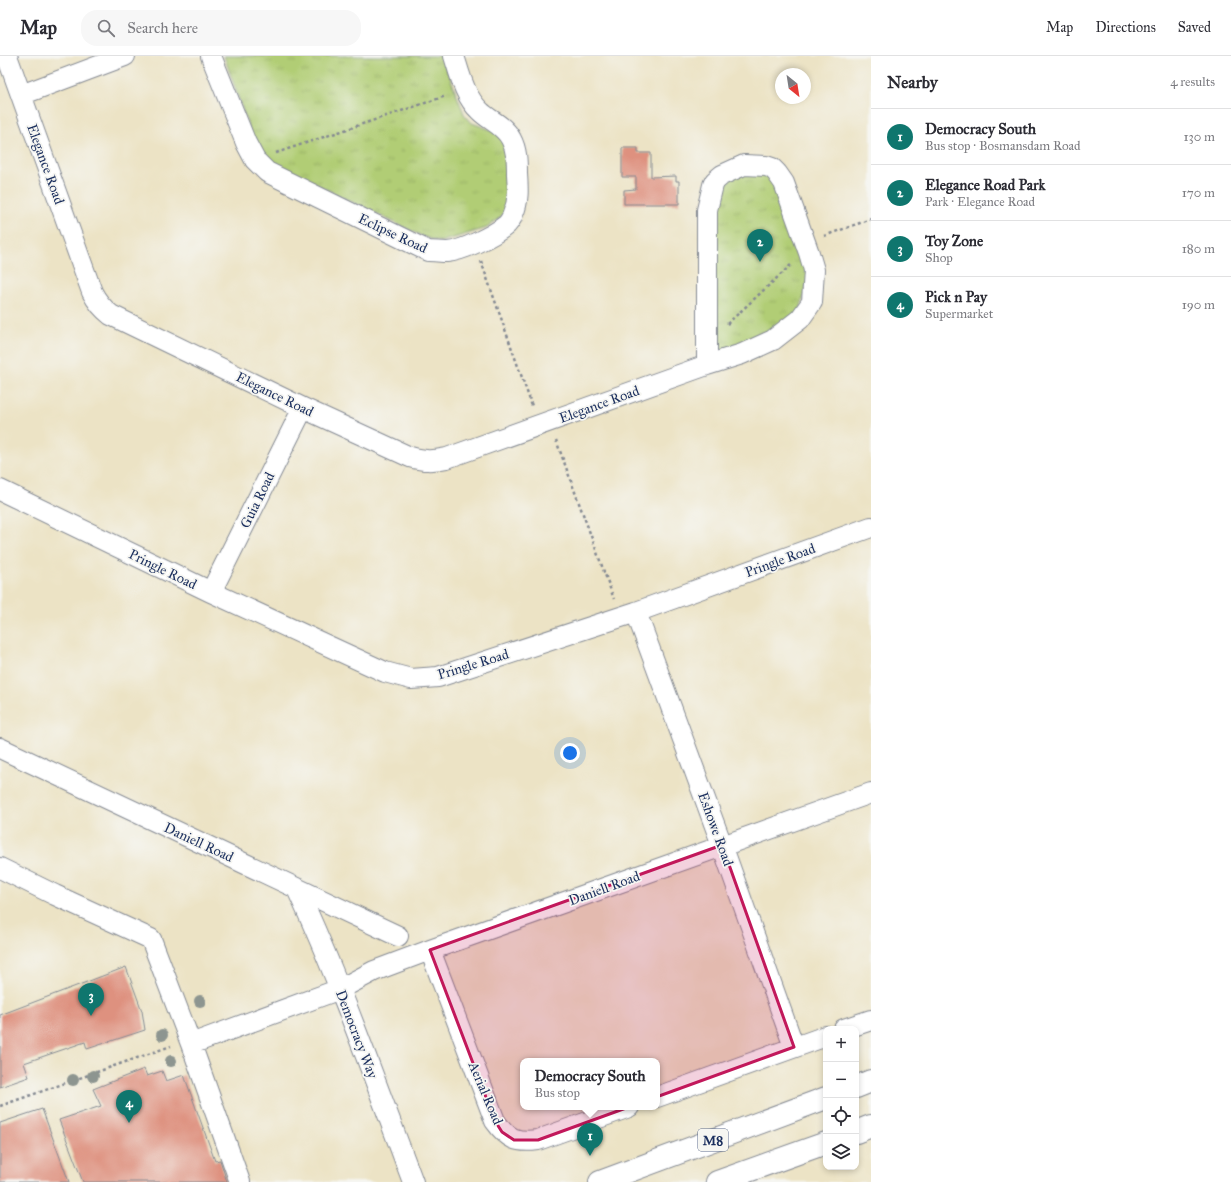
<!DOCTYPE html>
<html lang="en">
<head>
<meta charset="utf-8">
<style>
	:root { --surface:#fff; --page:#f7f7f7; --text:#2b2b33; --muted:#7c7c81; --line:#e1e1e2; --accent:#0f766e }
	body { margin:0; font-family:"IM FELL Great Primer",serif; background:var(--page); color:var(--text) }
	.controls { position:absolute; right:12px; bottom:12px; display:grid; overflow:hidden; border-radius:8px; box-shadow:0 2px 6px #0003 }
	.controls button { width:36px; height:36px; display:grid; place-items:center; padding:0; border:0; border-bottom:1px solid var(--line); background:var(--surface); color:var(--text); font:20px sans-serif }
	.compass { position:absolute; left:775px; top:12px; width:36px; height:36px; border-radius:50%; background:var(--surface); box-shadow:0 2px 6px #0003; rotate:150deg }
	.you { position:absolute; left:570px; top:697px; width:14px; height:14px; margin:-10px; border:3px solid #fff; border-radius:50%; background:#1a73e8; box-shadow:0 0 0 6px #1a73e833 }
	.badge { display:grid; place-items:center; width:26px; height:26px; border-radius:50%; background:var(--accent); color:#fff; font-size:13px; font-weight:700 }
	.pin { position:absolute; translate:-50% -33px; filter:drop-shadow(0 1px 2px #0008) }
	.pin::after { content:''; position:absolute; top:21px; width:14px; height:12px; background:inherit; clip-path:polygon(0 0,100% 0,50% 100%) }
	.popup { position:absolute; left:520px; top:1002px; width:140px; height:52px; box-sizing:border-box; display:grid; place-content:center; border-radius:8px; background:var(--surface); filter:drop-shadow(0 1px 3px #0005); font-size:13px; white-space:nowrap; color:var(--muted) }
	.popup b { font-size:15px; color:var(--text) }
	.popup::after { content:''; position:absolute; left:50%; top:100%; margin-left:-8px; border:8px solid transparent; border-top-color:var(--surface) }
	.list { margin:0; padding:0; list-style:none }
	h2 { display:flex; justify-content:space-between; align-items:center; height:52px; margin:0; padding:0 16px; font-size:17px }
	h2 small { font-size:13px; font-weight:400; color:var(--muted) }
	.list li { display:grid; grid-template-columns:26px 1fr auto; gap:12px; align-items:center; box-sizing:border-box; height:56px; padding:0 16px; border-top:1px solid var(--line) }
	.list b { display:block; font-size:15px; white-space:nowrap }
	.list p { margin:0; font-size:13px; white-space:nowrap; color:var(--muted) }
	.list em { font-size:13px; font-style:normal; color:var(--muted) }
	.icon { flex:none; width:22px; height:22px; fill:none; stroke:currentColor; stroke-width:2; stroke-linecap:round; stroke-linejoin:round }
	.map { position:relative; flex:none; width:871px; height:1126px; overflow:hidden }
	header { display:flex; align-items:center; gap:24px; box-sizing:border-box; height:56px; padding:0 20px; background:var(--surface); border-bottom:1px solid var(--line) }
	header strong { font-size:19px }
	nav { display:flex; gap:22px; margin-inline-start:auto; font-size:14px }
	.search { width:280px; height:36px; background:var(--page); display:flex; align-items:center; gap:10px; box-sizing:border-box; padding:0 14px; border-radius:16px; color:var(--muted); font-size:15px }
	main { display:flex }
	aside { flex:1; background:var(--surface) }
	.map>svg:first-child { display:block }
	.grass { fill:url(#grass-tufts); stroke:#667e69 }
	.building { fill:#de917f }
	.lines { fill:none; stroke-linecap:round; stroke-linejoin:round }
	.minor-casing { stroke:#848992; stroke-width:22 }
	.major-casing { stroke:#848992; stroke-width:24 }
	.path { stroke:#848992; stroke-width:2.5; stroke-dasharray:3 3; stroke-linecap:butt }
	.minor { stroke:#fff; stroke-width:20 }
	.major { stroke:#fff; stroke-width:22 }
	.tree { fill:#8d9590 }
	.marked { fill:#c2185b; fill-opacity:0.2; stroke:#c2185b; stroke-width:3; stroke-linejoin:round }
	.labels { text-anchor:middle; stroke-width:3.5; stroke-linejoin:round; paint-order:stroke }
	.shield { fill:#f6f6f2; stroke:#5d6b8a; stroke-width:1 }
	.shield-label { font-size:13px; font-weight:bold; fill:#1b2f5e }
	.street-label { font-size:14px; fill:#1b2f5e; stroke:#f6f6f2 }
</style>
</head>
<body>
<header>
<strong>Map</strong>
<div class="search"><svg class="icon" aria-label="search" viewBox="0 0 24 24"><circle cx="10" cy="10" r="6"/><path d="M15 15l6 6"/></svg>Search here</div>
<nav><a>Map</a><a>Directions</a><a>Saved</a></nav>
</header>
<main>
<div class="map">
<svg width="871" height="1126" viewBox="0 0 871 1126">
	<defs>
		<pattern id="grass-tufts" width="24" height="20" patternUnits="userSpaceOnUse"><rect width="24" height="20" fill="#b1cd74"/><path d="M3 7l-1-3M5 7V3M7 7l1-3M15 17l-1-3M17 17v-4M19 17l1-3" fill="none" stroke="#98b067"/></pattern>
	</defs>
	<rect width="100%" height="100%" fill="#f6f6f2"/>
	<filter id="ink" filterUnits="userSpaceOnUse"><feTurbulence type="fractalNoise" baseFrequency=".025" numOctaves="2"/><feDisplacementMap in="SourceGraphic" scale="8" xChannelSelector="R" yChannelSelector="G"/><feConvolveMatrix kernelMatrix="1 2 1 2 8 2 1 2 1" color-interpolation-filters="sRGB"/></filter>
	<filter id="wash" filterUnits="userSpaceOnUse"><feTurbulence type="fractalNoise" baseFrequency=".012" numOctaves="4" result="noise"/><feDisplacementMap in="SourceGraphic" scale="16" xChannelSelector="R" yChannelSelector="G"/><feGaussianBlur stdDeviation="0.9" result="paint"/><feColorMatrix in="noise" values="0 0 0 0 0 0 0 0 0 0 0 0 0 0 0 0 0 1.4 0 .05"/><feComposite in="paint" operator="in"/></filter>
	<g filter="url(#wash)">
		<rect width="100%" height="100%" fill="#ece3c5"/>
		<path class="grass" d="M224,0H442L464,58L472,67L494,75L502,83L506,94V150L504,158L487,172L440,186L424,181L291,116L266,106L257,96Z
			M770,115L811,214L798,262L711,304L710,156L723,121Z"/>
		<g id="blocks">
			<path class="building" d="M622,92H638V97H651V121L676,120V125H679V148H624V134L636,133V121H622Z
				M126,911L142,955L145,974L87,993L85,986L24,1007L29,1021L0,1031V959Z
				M144,1013L147,1020L162,1015L166,1025L184,1019L215,1105L220,1104L227,1126H83L59,1064L101,1050L93,1033Z
				M42,1053L69,1126H0V1067Z"/>
		</g>
	</g>
	<g filter="url(#ink)">
		<use href="#blocks" fill-opacity="0" stroke="#848992" stroke-width="1"/>
		<g class="lines">
			<g class="minor-casing">
				<path id="minor" d="M7,0L92,236C97,246 102,252 111,259L303,352L410,401C425,405 431,405 447,402L707,309L742,298L773,284L800,263L812,246L814,214L809,197L784,127L777,117L772,112L766,110L744,109L722,119L715,125L713,129L707,154V309
					M211,0L246,87L255,104L267,116L428,195C434,195 441,196 447,196C462,195 493,180 505,170C508,168 512,162 513,158C519,145 518,132 517,118C517,106 517,94 511,83C504,69 490,65 480,55C465,41 460,19 454,0
					M21,39L125,0
					M0,434L211,536L385,616L411,623L438,621L636,556L871,471
					M211,536L303,352
					M636,556L722,789L794,991
					M0,692L398,880
					M0,812L55,839L151,883L191,988
					M297,833C341,928 376,1028 413,1126
					M430,894L495,1065C508,1083 516,1087 538,1084L629,1051
					M844,973L871,964
					M657,1041L826,980
					M240,1126L191,988L340,933L374,915L430,894L871,737"/>
			</g>
			<g class="major-casing">
				<path id="major" d="M856,1031L871,1025
					M856,1076L871,1070
					M600,1126L826,1042
					M717,1126L826,1087"/>
			</g>
			<path class="path" d="M276,97L446,40
				M824,180L871,163
				M481,205L532,350
				M727,268L792,208
				M556,384L614,543
				M0,1050L171,990"/>
			<use href="#minor" class="minor"/>
			<use href="#major" class="major"/>
		</g>
		<g class="tree">
			<circle cx="200" cy="945" r="6"/>
			<circle cx="162" cy="979" r="6"/>
			<circle cx="171" cy="1005" r="6"/>
			<circle cx="93" cy="1020" r="6"/>
			<circle cx="73" cy="1024" r="6"/>
		</g>
	</g>
	<path class="marked" d="M722,789L794,991L538,1084H514L502,1076L495,1065L430,894Z"/>
	<g class="labels">
		<rect class="shield" x="698" y="1073" width="30" height="22" rx="3"/>
		<g class="shield-label">
			<text x="713" y="1089">M8</text>
		</g>
		<g class="street-label">
			<text transform="translate(46 108) rotate(70)" y="5">Elegance Road</text>
			<text transform="translate(393 177) rotate(25)" y="5">Eclipse Road</text>
			<text transform="translate(275 338) rotate(26)" y="5">Elegance Road</text>
			<text transform="translate(599 348) rotate(-20)" y="5">Elegance Road</text>
			<text transform="translate(257 444) rotate(-64)" y="5">Guia Road</text>
			<text transform="translate(780 504) rotate(-20)" y="5">Pringle Road</text>
			<text transform="translate(163 513) rotate(26)" y="5">Pringle Road</text>
			<text transform="translate(473 608) rotate(-17)" y="5">Pringle Road</text>
			<text transform="translate(716 773) rotate(70)" y="5">Eshowe Road</text>
			<text transform="translate(199 786) rotate(25)" y="5">Daniell Road</text>
			<text transform="translate(604 832) rotate(-20)" y="5">Daniell Road</text>
			<text transform="translate(357 978) rotate(69)" y="5">Democracy Way</text>
			<text transform="translate(486 1037) rotate(67)" y="5">Aerial Road</text>
		</g>
	</g>
</svg>
<div class="controls">
<button>+</button>
<button>−</button>
<button><svg class="icon" aria-label="locate" viewBox="0 0 24 24"><circle cx="12" cy="12" r="6"/><path d="M12 2v4M12 18v4M2 12h4M18 12h4"/></svg></button>
<button><svg class="icon" aria-label="layers" viewBox="0 0 24 24"><path d="M12 4l9 5-9 5-9-5zM3 14l9 5 9-5"/></svg></button>
</div>
<svg class="compass" viewBox="-18 -18 36 36"><path d="M0-13l5 13h-10z" fill="#e53935"/><path d="M0 13l5-13h-10z" fill="#7c7c81"/></svg>
<div class="you"></div>
<div class="pin badge" style="left:590px;top:1100px">1</div>
<div class="popup"><b>Democracy South</b>Bus stop</div>
<div class="pin badge" style="left:760px;top:206px">2</div>
<div class="pin badge" style="left:91px;top:960px">3</div>
<div class="pin badge" style="left:129px;top:1067px">4</div>
</div>
<aside>
<h2>Nearby<small>4 results</small></h2>
<ul class="list">
<li><span class="badge">1</span><div><b>Democracy South</b><p>Bus stop · Bosmansdam Road</p></div><em>130 m</em></li>
<li><span class="badge">2</span><div><b>Elegance Road Park</b><p>Park · Elegance Road</p></div><em>170 m</em></li>
<li><span class="badge">3</span><div><b>Toy Zone</b><p>Shop</p></div><em>180 m</em></li>
<li><span class="badge">4</span><div><b>Pick n Pay</b><p>Supermarket</p></div><em>190 m</em></li>
</ul>
</aside>
</main>
</body>
</html>
